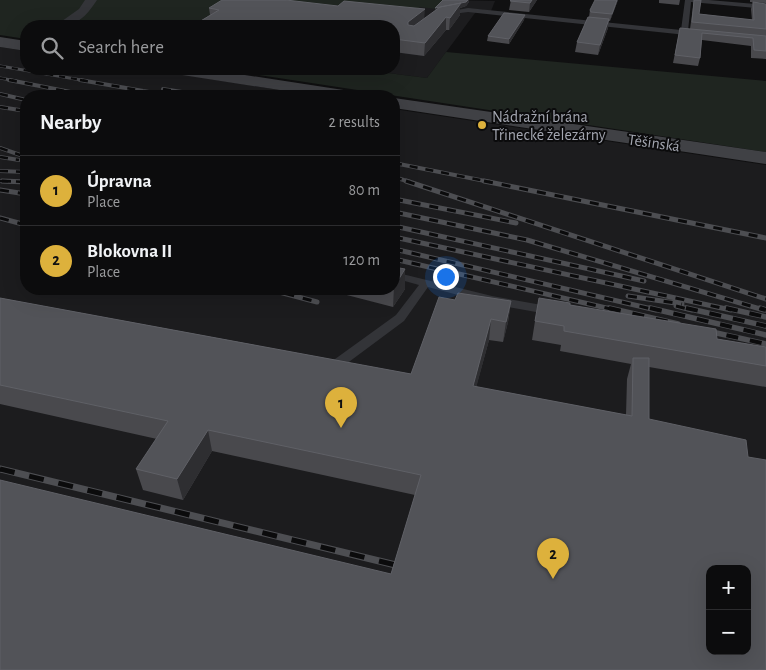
<!DOCTYPE html>
<html lang="en">
<head>
<meta charset="utf-8">
<style>
	:root { --surface:#0c0c0d; --page:#1a1a1b; --text:#f1f3f6; --muted:#9a9b9d; --line:#2c2c2e; --accent:#ddb13c }
	body { margin:0; font-family:"Alegreya Sans",sans-serif; background:var(--page); color:var(--text) }
	.controls { position:absolute; right:15px; bottom:15px; display:grid; overflow:hidden; border-radius:10px; box-shadow:0 5px 20px #0002 }
	.controls button { width:45px; height:45px; display:grid; place-items:center; padding:0; border:0; border-bottom:1px solid var(--line); background:var(--surface); color:var(--text); font:25px sans-serif }
	.you { position:absolute; left:445px; top:276px; width:18px; height:18px; margin:-12px; border:4px solid #fff; border-radius:50%; background:#1a73e8; box-shadow:0 0 0 8px #1a73e833 }
	.badge { display:grid; place-items:center; width:32px; height:32px; border-radius:50%; background:var(--accent); color:#111; font-size:16px; font-weight:700 }
	.pin { position:absolute; translate:-50% -41px; filter:drop-shadow(0 1px 2px #0008) }
	.pin::after { content:''; position:absolute; top:26px; width:18px; height:15px; background:inherit; clip-path:polygon(0 0,100% 0,50% 100%) }
	.list { margin:0; padding:0; list-style:none }
	h2 { display:flex; justify-content:space-between; align-items:center; height:65px; margin:0; padding:0 20px; font-size:21px }
	h2 small { font-size:16px; font-weight:400; color:var(--muted) }
	.list li { display:grid; grid-template-columns:32px 1fr auto; gap:15px; align-items:center; box-sizing:border-box; height:70px; padding:0 20px; border-top:1px solid var(--line) }
	.list b { display:block; font-size:19px; white-space:nowrap }
	.list p { margin:0; font-size:16px; white-space:nowrap; color:var(--muted) }
	.list em { font-size:16px; font-style:normal; color:var(--muted) }
	.icon { flex:none; width:28px; height:28px; fill:none; stroke:currentColor; stroke-width:2; stroke-linecap:round; stroke-linejoin:round }
	.map { position:relative; flex:none; width:766px; height:670px; overflow:hidden }
	.search { position:absolute; background:var(--surface); box-shadow:0 5px 20px #0002; left:20px; top:20px; width:380px; height:55px; display:flex; align-items:center; gap:12px; box-sizing:border-box; padding:0 18px; border-radius:20px; color:var(--muted); font-size:19px }
	.panel { position:absolute; background:var(--surface); box-shadow:0 5px 20px #0002; left:20px; top:90px; width:380px; height:205px; border-radius:20px }
	.map>svg:first-child { display:block }
	.built { fill:#1c1c1e; fill-rule:evenodd }
	.green { fill:#1f2520 }
	.lines { fill:none; stroke-linecap:round; stroke-linejoin:round }
	.service { fill:#333438; fill-rule:evenodd }
	.minor { fill:#333438; fill-rule:evenodd }
	.secondary { fill:#404145; fill-rule:evenodd }
	.rail-far4-casing { stroke:#4d4e52; stroke-width:3 }
	.rail-far3-casing { stroke:#4d4e52; stroke-width:4 }
	.rail-far2-casing { stroke:#4d4e52; stroke-width:5 }
	.rail-far1-casing { stroke:#4d4e52; stroke-width:5.5 }
	.rail-casing { stroke:#4d4e52; stroke-width:7 }
	.rail-far4 { stroke:#0b0b0c; stroke-width:2; stroke-dasharray:6; stroke-linecap:butt }
	.rail-far3 { stroke:#0b0b0c; stroke-width:2.5; stroke-dasharray:8; stroke-linecap:butt }
	.rail-far2 { stroke:#0b0b0c; stroke-width:3; stroke-dasharray:9; stroke-linecap:butt }
	.rail-far1 { stroke:#0b0b0c; stroke-width:4; stroke-dasharray:12; stroke-linecap:butt }
	.rail { stroke:#0b0b0c; stroke-width:5; stroke-dasharray:15; stroke-linecap:butt }
	.wall { fill:#49494d }
	.shaded-wall { fill:#2e2e31 }
	.building { fill:#525358; stroke:#5f6066; fill-rule:evenodd }
	.poi-dot { fill:#ddb13c; stroke:#0b0b0c; stroke-width:2 }
	.labels { text-anchor:middle; stroke-width:4; stroke-linejoin:round; paint-order:stroke }
	.far-poi-label { font-size:16px; fill:#a3a6b0; stroke:#0b0b0c; text-anchor:start }
	.far-street-label { font-size:16px; fill:#a3a6b0; stroke:#0b0b0c }
</style>
</head>
<body>
<div class="map">
<svg width="766" height="670" viewBox="0 0 766 670">
	<rect width="100%" height="100%" fill="#101011"/>
	<path class="built" d="M243,0L419,7L444,0L495,1L491,11L478,9L427,78L356,69H394V26H198L206,19Z
		M0,47L26,51V69H150L317,96H26V289H394V109L766,165V670H0ZM710,569H747V651H710Z"/>
	<path class="green" d="M0,0H243L206,19L198,26H26V39L0,35Z
		M257,0H444L436,9L420,7L416,11Z
		M446,52L766,81V152L219,69H356L427,78Z"/>
	<g class="lines">
		<path class="service" d="M685,0H709L766,5V9L691,2L688,31L698,33L699,34L696,36L468,12L445,15L442,13L468,8L681,30Z
			M394,272L492,296L553,307L559,311L553,315L492,304L428,287L404,321L334,373H324L322,370L324,367L396,315L419,285L394,278Z"/>
		<path class="minor" d="M85,0H97C85,18 77,26 55,26L79,9Z"/>
		<path class="secondary" d="M0,37L26,41V51L0,47Z
			M168,69H206L350,91L356,92L359,96H318L176,74L170,72Z
			M394,98L766,152V164L394,108Z"/>
		<g class="rail-far4-casing">
			<path id="rail-far4" d="M0,66L87,81
				M0,78L16,81"/>
		</g>
		<g class="rail-far3-casing">
			<path id="rail-far3" d="M9,80L91,96
				M80,80L172,96
				M163,89L207,96
				M0,94L26,100
				M0,107L26,111
				M0,148L26,157
				M0,157L19,160
				M394,163L490,182
				M0,171L26,172
				M394,177L410,182
				M0,181L26,182"/>
		</g>
		<g class="rail-far2-casing">
			<path id="rail-far2" d="M2,181L26,182
				M406,181L766,299
				M484,181L766,238
				M0,190L26,194
				M394,199L516,223
				M394,212L527,240L764,310
				M0,218L26,225
				M394,226L644,281
				M394,237L731,310
				M394,249L656,310
				M394,259L615,310
				M268,289L317,302
				M628,296L682,304
				M676,306L692,310"/>
		</g>
		<g class="rail-far1-casing">
			<path id="rail-far1" d="M609,308L678,324
				M650,308L766,335
				M686,308L766,326
				M726,308L766,317
				M760,308L766,310
				M703,330L766,344
				M0,469L2,470"/>
		</g>
		<g class="rail-casing">
			<path id="rail" d="M0,469L408,568"/>
		</g>
		<use href="#rail-far4" class="rail-far4"/>
		<use href="#rail-far3" class="rail-far3"/>
		<use href="#rail-far2" class="rail-far2"/>
		<use href="#rail-far1" class="rail-far1"/>
		<use href="#rail" class="rail"/>
	</g>
	<path class="wall" d="M443,0H469V2L466,6L460,8V15L449,30H446L424,56L394,52V26H199V22L210,15L209,8L338,6L424,19L435,11V8Z
		M511,0H537L529,12L509,10Z
		M618,0L610,21H609L608,28L598,55L575,52L577,42L589,17L590,10Z
		M659,0H680L679,5L659,3Z
		M694,0H701L699,14L752,20L751,9L753,2L766,4V59L751,58V46L702,40L700,58L698,66L673,63L680,28L690,29Z
		M750,0H766V3L750,2Z
		M525,15L524,20L509,44L487,41L488,36Z
		M339,289H405L393,307L339,293Z
		M0,298L411,374L455,300L511,301L508,322L503,342L489,340L476,387L626,415L627,379L631,364L560,351L561,345L532,340L535,321L570,305L717,339L766,347V387L649,367V419L391,574L415,495L212,451L183,500L143,490L136,469L157,439L0,404Z"/>
	<path class="shaded-wall" d="M468,0H469V2L466,6L460,8V15L449,30L450,18L435,13V8Z
		M532,0H537L529,12L530,3Z
		M617,0H618L610,21L612,14Z
		M425,9L424,21L408,35V22Z
		M525,15L524,20L509,44V39Z
		M446,17V30L424,56L425,43Z
		M609,19L608,28L598,55L600,45Z
		M405,269V289L393,307L394,287Z
		M511,301L508,322L503,342L506,322Z
		M491,319L489,340L471,407L473,386Z
		M208,430L212,451L183,500L177,479Z"/>
	<path class="building" d="M222,0H286L338,6L344,1L425,9L408,22V25L414,26L440,7L461,3L450,18L446,17L425,43L394,39V26H223L224,25L199,22L219,10L209,8Z
		M443,0H468L466,2L435,8Z
		M511,0H532L530,3L510,1Z
		M595,0H617L612,14L591,12L590,10Z
		M694,0H701L699,14L754,20L753,2L766,4V29L692,22Z
		M504,13L525,15L509,39L488,36Z
		M588,17L609,19L600,45L577,42Z
		M680,28L766,36V51L754,50L753,38L702,33L700,58L675,55Z
		M394,267L405,269L394,287Z
		M458,293L511,301L506,322L491,319L473,386L632,416L633,358H649V419L746,440L748,457L766,460V670H0V480L391,574L421,475L208,430L177,479L136,469L168,421L0,385V298L411,374L439,297L455,300ZM710,569H747V651H710Z
		M539,298L570,303V305L716,329L717,339L766,347V366L564,331V326L535,321Z"/>
	<circle class="poi-dot" cx="482" cy="125" r="5"/>
	<g class="labels">
		<g class="far-poi-label">
			<text x="492" y="122">Nádražní brána<tspan x="492" dy="18">Třinecké železárny</tspan></text>
		</g>
		<g class="far-street-label">
			<text transform="translate(654 142) rotate(8)" y="6">Těšínská</text>
		</g>
	</g>
</svg>
<div class="controls">
<button>+</button>
<button>−</button>
</div>
<div class="you"></div>
<div class="pin badge" style="left:341px;top:428px">1</div>
<div class="pin badge" style="left:553px;top:579px">2</div>
<div class="search"><svg class="icon" aria-label="search" viewBox="0 0 24 24"><circle cx="10" cy="10" r="6"/><path d="M15 15l6 6"/></svg>Search here</div>
<section class="panel">
<h2>Nearby<small>2 results</small></h2>
<ul class="list">
<li><span class="badge">1</span><div><b>Úpravna</b><p>Place</p></div><em>80 m</em></li>
<li><span class="badge">2</span><div><b>Blokovna II</b><p>Place</p></div><em>120 m</em></li>
</ul>
</section>
</div>
</body>
</html>
